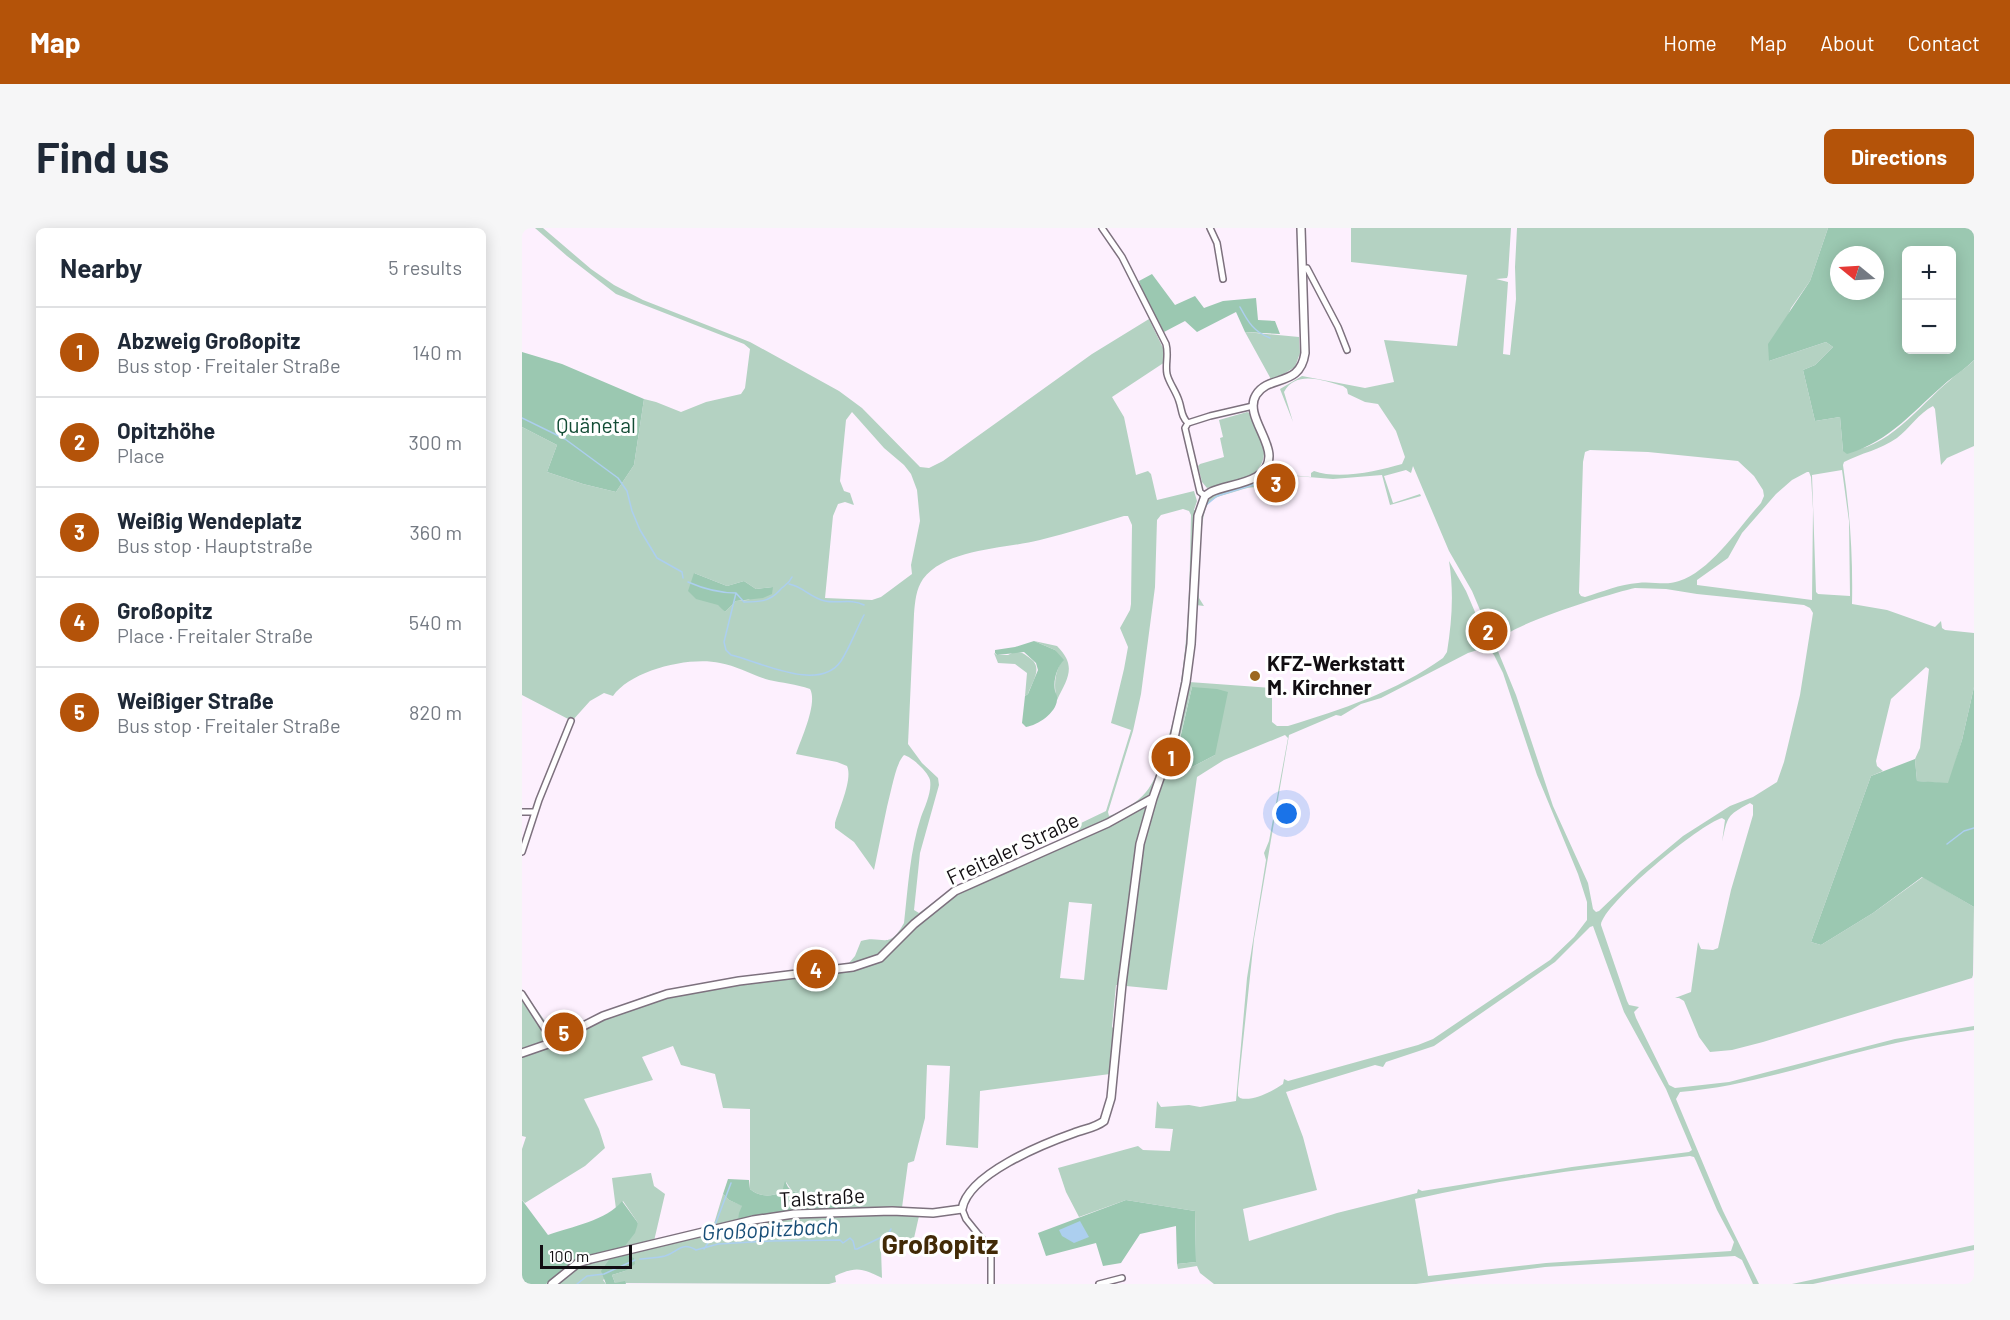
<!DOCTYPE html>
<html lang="en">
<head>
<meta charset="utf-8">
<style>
	:root { --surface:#fff; --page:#f6f6f7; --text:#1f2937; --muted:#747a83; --line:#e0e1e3; --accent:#b45309 }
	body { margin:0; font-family:Barlow,sans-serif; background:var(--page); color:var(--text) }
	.controls { position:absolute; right:18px; top:18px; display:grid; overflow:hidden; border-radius:9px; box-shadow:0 3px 15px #0003 }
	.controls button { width:54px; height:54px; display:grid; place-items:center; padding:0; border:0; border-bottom:2px solid var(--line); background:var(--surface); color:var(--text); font:30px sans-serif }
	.compass { position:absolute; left:1308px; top:18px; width:54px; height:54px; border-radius:50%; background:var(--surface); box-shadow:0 3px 15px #0003; rotate:288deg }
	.scale { position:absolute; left:18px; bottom:15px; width:92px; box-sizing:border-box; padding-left:6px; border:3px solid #120e12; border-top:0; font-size:16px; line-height:21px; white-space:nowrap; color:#120e12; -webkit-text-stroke:4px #fff; paint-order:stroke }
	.you { position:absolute; left:765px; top:586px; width:21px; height:21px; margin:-15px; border:4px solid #fff; border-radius:50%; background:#1a73e8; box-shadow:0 0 0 9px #1a73e833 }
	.badge { display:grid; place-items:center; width:39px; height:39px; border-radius:50%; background:var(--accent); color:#fff; font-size:20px; font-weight:700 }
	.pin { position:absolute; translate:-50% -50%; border:3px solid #fff; box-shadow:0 2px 6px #0006 }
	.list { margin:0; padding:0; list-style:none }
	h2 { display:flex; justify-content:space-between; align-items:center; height:78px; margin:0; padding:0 24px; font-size:26px }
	h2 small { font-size:20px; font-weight:400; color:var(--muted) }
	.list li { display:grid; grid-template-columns:39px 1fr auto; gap:18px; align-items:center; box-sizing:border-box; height:90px; padding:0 24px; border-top:2px solid var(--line) }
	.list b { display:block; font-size:22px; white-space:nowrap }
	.list p { margin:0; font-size:20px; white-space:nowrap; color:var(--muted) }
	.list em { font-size:20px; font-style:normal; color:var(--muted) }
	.map { position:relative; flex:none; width:1452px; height:1056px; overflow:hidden; border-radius:9px }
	header { display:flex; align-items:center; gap:36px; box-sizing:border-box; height:84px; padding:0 30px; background:var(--accent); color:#fff }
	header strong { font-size:28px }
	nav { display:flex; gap:33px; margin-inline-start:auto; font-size:21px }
	.intro { display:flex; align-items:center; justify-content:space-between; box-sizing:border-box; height:144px; padding:0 36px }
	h1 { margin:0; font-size:42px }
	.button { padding:15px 27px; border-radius:9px; background:var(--accent); color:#fff; font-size:21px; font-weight:700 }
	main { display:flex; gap:36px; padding:0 36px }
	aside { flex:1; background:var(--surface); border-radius:9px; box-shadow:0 3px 15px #0003 }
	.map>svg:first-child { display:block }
	.green { fill:#b4d2c2; fill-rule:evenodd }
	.forest { fill:#9bc8b1; fill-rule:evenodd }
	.water { fill:#accfef }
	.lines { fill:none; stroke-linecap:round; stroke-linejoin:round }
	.stream { stroke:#accfef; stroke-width:1.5 }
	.street-casing { stroke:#7d717e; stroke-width:8 }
	.secondary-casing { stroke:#7d717e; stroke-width:10 }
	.street { stroke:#fff; stroke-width:5 }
	.secondary { stroke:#fff; stroke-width:7 }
	.poi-dot { fill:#9c681f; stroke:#fff; stroke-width:2 }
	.labels { text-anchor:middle; stroke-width:6; stroke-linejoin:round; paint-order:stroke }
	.park-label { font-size:21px; fill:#144d36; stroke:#fff }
	.poi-label { font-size:21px; font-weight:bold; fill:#120e12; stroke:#fff; text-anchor:start }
	.street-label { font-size:21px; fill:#120e12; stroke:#fff }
	.water-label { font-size:22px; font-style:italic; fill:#184e77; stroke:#fff }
	.district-label { font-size:27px; font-weight:bold; fill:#422a07; stroke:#fff }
</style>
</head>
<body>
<header>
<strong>Map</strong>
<nav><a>Home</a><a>Map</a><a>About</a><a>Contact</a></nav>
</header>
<div class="intro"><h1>Find us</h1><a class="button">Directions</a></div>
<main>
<aside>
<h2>Nearby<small>5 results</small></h2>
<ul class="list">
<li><span class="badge">1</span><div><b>Abzweig Großopitz</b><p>Bus stop · Freitaler Straße</p></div><em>140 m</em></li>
<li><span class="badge">2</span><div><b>Opitzhöhe</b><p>Place</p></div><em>300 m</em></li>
<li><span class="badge">3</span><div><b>Weißig Wendeplatz</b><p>Bus stop · Hauptstraße</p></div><em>360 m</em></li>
<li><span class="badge">4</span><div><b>Großopitz</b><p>Place · Freitaler Straße</p></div><em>540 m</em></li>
<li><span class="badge">5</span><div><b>Weißiger Straße</b><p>Bus stop · Freitaler Straße</p></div><em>820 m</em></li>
</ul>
</aside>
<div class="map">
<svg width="1452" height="1056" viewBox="0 0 1452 1056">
	<rect width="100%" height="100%" fill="#fdf0fe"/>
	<path class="green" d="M13,0H21L69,41L92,57L121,72L228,114L317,163L340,180L398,239L407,240L421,233L570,126L627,91L642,122L643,134L590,169L602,189L614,247L626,243L629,246L635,272L672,263L675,273L672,282L678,284C690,260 708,261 732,253C743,261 754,260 758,246L789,249V245L792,243C817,252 856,243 880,236L883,229L874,203L856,176L843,174L826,166L825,161L821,158C803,153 774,141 762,164L771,194L758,161L780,148L843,160L872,154L862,112L935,118L945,47L829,34V0H989L986,47L985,50L974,51L986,54L981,126L988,127L994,71L993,39L995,0H1306L1288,53L1269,80L1247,133L1304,114L1311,119L1293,137L1281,142L1293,193L1318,189L1321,223C1364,224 1397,178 1427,153C1435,145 1445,140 1452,132V218L1425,230L1419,237L1413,181L1411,178C1397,185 1387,201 1375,210C1358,222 1339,225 1322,234L1321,237C1328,284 1331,329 1330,376L1365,382L1413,399L1419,393L1420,400L1423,402L1452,405V459L1440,512L1427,556L1395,553L1393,531L1398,520L1407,441L1404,439L1369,471L1354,533L1355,538L1361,543L1349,548L1289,714L1299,717L1351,685L1401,649L1452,679L1451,747L1450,750L1241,814L1210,822L1188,824L1177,809L1162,773L1157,770H1153L1169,764L1176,714L1179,721L1191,722L1196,720L1209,662L1231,587V577L1228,575C1204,588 1206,588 1200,614L1203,592L1200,590C1178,596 1081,676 1079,697L1105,773L1107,777L1117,779L1112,784L1114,790L1147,857L1153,860L1207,854L1373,811L1452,798V802C1426,806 1400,809 1374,815C1302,831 1232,858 1158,864L1154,871L1201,983L1237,1056H1231L1220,1032L1213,1028L1023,1039L894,1056H692L678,1045L675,1038L656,1041L655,1036L674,1034L673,983L604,972L557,989L544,964L536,940L616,918L621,922L648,923L651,901L633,900L635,873L639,879L667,877L678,879L714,873L725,750L744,632L742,625L747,613L766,510L763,507L702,532L675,549L645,762L594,757L590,799L593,802L588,846L458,863L456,920L424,917L428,838L405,837L403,890L392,933L386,935L379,987L397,988L390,1019L359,1022L360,1050C340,1040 334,1038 313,1048L314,1054L307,1056L93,1055L90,1047L103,1043L112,1030L81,1052L84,1056H24C48,1031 70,1027 101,1019L116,995L101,973L94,981L90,950L129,945L132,958L143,966L132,1013L191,999L201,966L207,972L221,978L216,992L271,982L324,981V974C306,974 288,966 270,963L264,954L260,964C249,969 237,969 228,961V881L201,880L193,846L159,837L151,818L120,829L131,852L62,871L77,901L83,920L63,938L3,975L0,972V921L4,909L0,908V761L31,804L38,806L79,785L132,765L216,749L327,735L333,728L339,713C360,706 366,724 382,695C386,660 388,622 399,589C403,578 410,564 408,552C406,544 390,529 382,527C375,535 373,547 370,558C363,585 358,614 352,642L332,614L313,600V595C317,581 331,551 325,538L315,534L274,526C279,511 296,475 288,461C274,456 260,455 247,452C230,447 215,438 198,435C168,428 109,442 91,468L82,465L68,473L50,493L0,467V199L35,217L25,244L61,256L94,264L112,237L122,171L134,174L159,184L184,174L219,166L223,160L228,121L222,116L94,66L45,28ZM330,184L362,220L382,237L389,246L395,262L398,293L389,337L390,346L359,369L350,372L303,370L311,288L316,276L323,274L332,277L328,265L322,263L318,253L324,192ZM1068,222L1126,224L1216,233L1232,248L1241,262L1242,268L1239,275C1217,299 1189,343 1157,353C1144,358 1130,353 1116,355C1098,356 1080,364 1063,369L1059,368L1057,365L1061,234L1063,224ZM891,238L927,323L950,363L961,389L956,391L944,363L927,333C932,364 930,393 925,424L921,430C875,463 819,482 766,498H755L750,494V460L667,454L674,377L682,378L677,370C678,352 676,286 687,275C693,268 703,267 712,264C718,262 727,259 734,259C747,259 753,259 761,247L811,251L860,247L868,277L899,268L898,266L871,275L862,248L884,242L889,245ZM1320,242L1327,293L1328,368L1296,366L1294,364L1290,247ZM1285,244H1287L1289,249L1291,281L1290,372L1175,357V352L1206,330L1220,305L1254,266L1270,252ZM661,281L667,283L669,287C667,367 668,450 641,526C637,539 633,553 624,564C616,574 599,584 587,588L586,584L611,503L619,466L633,359L635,292L639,287ZM602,288H606L610,297L609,376L608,382L598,400L606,419L602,441L589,495L609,502L584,583L559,595L557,602L554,605L434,658L397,685L392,682L398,625L417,557L416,550L400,535L386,516L392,386C393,374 394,361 401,351C425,320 483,321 518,312C546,305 574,296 602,288ZM172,345L205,358L222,353L234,361L251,359L226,372L214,373L203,384ZM1113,360L1144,361L1175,366L1282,377L1288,380L1291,385L1278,467L1262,534L1255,554L1231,569L1208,578L1161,608L1119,643L1077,683L1074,684L1071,681L1066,655L1031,578L994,467L973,416C981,398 1090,365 1113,360ZM965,419L972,427L981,445L1015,547L1056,646L1065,674V692L1052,709L1028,732L911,811L896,817L766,853L762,851L761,856C751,863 730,874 718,870L716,868V861L732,711L767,507L814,487L819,488L839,476L859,470L946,425ZM670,459L693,527L649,550L655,528L654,526ZM547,674L570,676L562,752L538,750ZM1071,698L1102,784L1144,861L1170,922L1167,924L1050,939L900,963L896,961L895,965L815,985L727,1013L721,981L795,962L781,909L764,864L853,837L861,839L864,834L912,818L1033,734L1068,699ZM1168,928L1172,929L1174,933L1195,982L1212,1014L1209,1023L1024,1035L906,1048L893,971C983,950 1076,939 1168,928Z
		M723,104L777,109L778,125L773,139L750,153Z
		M725,184L730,186C734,196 742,210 742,222C744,252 706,255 685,260L680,254L676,238L678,236L702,229L698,210L701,209L697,192Z
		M512,413L535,418C555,438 546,450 535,472C532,460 532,448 538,436L533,422Z
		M492,424C501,424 502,426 509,431C521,440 510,454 506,466L503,468L505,445L493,436L476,435L472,425L475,427H486Z
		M1452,1017V1022L1291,1056H1270Z"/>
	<path class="forest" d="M1306,0H1452V132C1444,140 1435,146 1426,153C1394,180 1368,214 1325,226L1321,223L1318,189L1293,193L1281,142L1293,137L1311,119L1304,114L1247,133L1246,116L1288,53ZM1384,22H1430V122H1384ZM1317,27H1353V63H1317Z
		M630,46L653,77L673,68L682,80L701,73L734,70L736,92L753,93L758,106L723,104L714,84L675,104L663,93L642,104L624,72L617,53Z
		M0,124L40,136L122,171L112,237L94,264L61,256L25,244L35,217L0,199Z
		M172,345L205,358L222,353L234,361L251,359L250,366L241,370L214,373L203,384L196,377L174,371L166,363Z
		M512,413L533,422L542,432C535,439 531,452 533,463C534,466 536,469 535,472C534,485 516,497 504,499L500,495L503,468L506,466L516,442L514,435L502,424L475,427L473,425V422L493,419Z
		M670,459L695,461L706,464L693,527L649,550Z
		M1452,459V679L1400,649L1351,685L1299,717L1289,714L1349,548L1393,531L1395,553L1426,555L1440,512Z
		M206,951L227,952L228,961C237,969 249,969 260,964L263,953L266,959L270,963L331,977L325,981L271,982L216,992L217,985L220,978L207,972L201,966Z
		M0,972L26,1007C48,999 86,992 100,973L116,995L113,1005L102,1019L56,1031L45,1038L24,1056H0Z
		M604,972L673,983L674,1034L655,1036L654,998L618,1006L599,1035L581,1038L574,1015L524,1028L516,1005Z
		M103,1026L112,1030L113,1036L103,1043L90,1047L93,1055L103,1053L104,1056H84L79,1043L89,1029Z"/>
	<path class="water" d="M558,993L567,1009L552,1015L540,1008L537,1002Z"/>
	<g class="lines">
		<path class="stream" d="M718,79C726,94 732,104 748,110
			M0,190L43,211L96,250L105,263L110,283L118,302L135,330L160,344L161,350
			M683,278L695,268L734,256
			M677,342L678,313
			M166,354C182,361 196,365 214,365L222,374C236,374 247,374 257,363C262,357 267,356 270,349
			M267,356C280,358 289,370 303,373C316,376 329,370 342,377
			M214,365L202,414L204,422L209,427C239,434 297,465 319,433C328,419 334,402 342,387
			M1425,616L1442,603L1452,600
			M193,997L209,955
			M182,1021L192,1006
			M118,1031C126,1030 135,1030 143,1028C156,1024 159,1013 174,1022L196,1016L248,1013L318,1012L321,1015L328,1010L331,1013L333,1021H335L366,1006L369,1001
			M55,1056L65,1048L82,1046L113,1032"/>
		<g class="street-casing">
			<path id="street" d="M580,0L600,29L644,116C647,127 643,136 645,146C647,155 654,163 657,173C660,181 659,189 666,195
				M688,0L695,15L701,51
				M780,41L785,40L816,99L825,122
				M666,195L663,200L678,264L683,268
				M666,195L688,188L731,178
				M735,249L740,253L746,255L751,252L755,244L752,238L746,235
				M0,584H13
				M0,624L17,572L49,493
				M0,766L31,814
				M440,981L444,991L469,1022V1056
				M577,1056L600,1050"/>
		</g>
		<g class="secondary-casing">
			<path id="secondary" d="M0,825L26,816L81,788L145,766L217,753L331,739L358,730L392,696L433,663L586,595L631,570
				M30,1056L56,1035L69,1031L231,992L272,986L370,983L411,985L440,981C446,946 521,916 552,905C562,901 573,900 582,893L589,870L600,756L618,616L631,570L652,510L664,454L669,416L676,288L683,268L689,264C707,255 747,256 747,228C747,209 723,185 734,167C747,146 778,160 783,125L779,0"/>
		</g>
		<use href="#street" class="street"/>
		<use href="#secondary" class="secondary"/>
	</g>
	<circle class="poi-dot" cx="733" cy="448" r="6"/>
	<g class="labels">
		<g class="park-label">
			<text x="74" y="205">Quänetal</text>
		</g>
		<g class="poi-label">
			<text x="745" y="443">KFZ-Werkstatt<tspan x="745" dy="24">M. Kirchner</tspan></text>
		</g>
		<g class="street-label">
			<text transform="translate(491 621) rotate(-25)" y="7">Freitaler Straße</text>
			<text transform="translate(300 970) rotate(-3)" y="7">Talstraße</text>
		</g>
		<g class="water-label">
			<text transform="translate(248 1001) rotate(-3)" y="8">Großopitzbach</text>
		</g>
		<g class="district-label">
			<text x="418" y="1026">Großopitz</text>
		</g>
	</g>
</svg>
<div class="controls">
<button>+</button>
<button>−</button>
</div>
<svg class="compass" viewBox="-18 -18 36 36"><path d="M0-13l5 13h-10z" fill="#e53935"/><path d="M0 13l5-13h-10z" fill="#747a83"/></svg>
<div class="scale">100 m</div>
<div class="you"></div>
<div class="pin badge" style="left:649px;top:529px">1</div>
<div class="pin badge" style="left:966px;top:403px">2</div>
<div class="pin badge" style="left:754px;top:255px">3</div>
<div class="pin badge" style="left:294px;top:741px">4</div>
<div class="pin badge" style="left:42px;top:804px">5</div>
</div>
</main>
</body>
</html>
